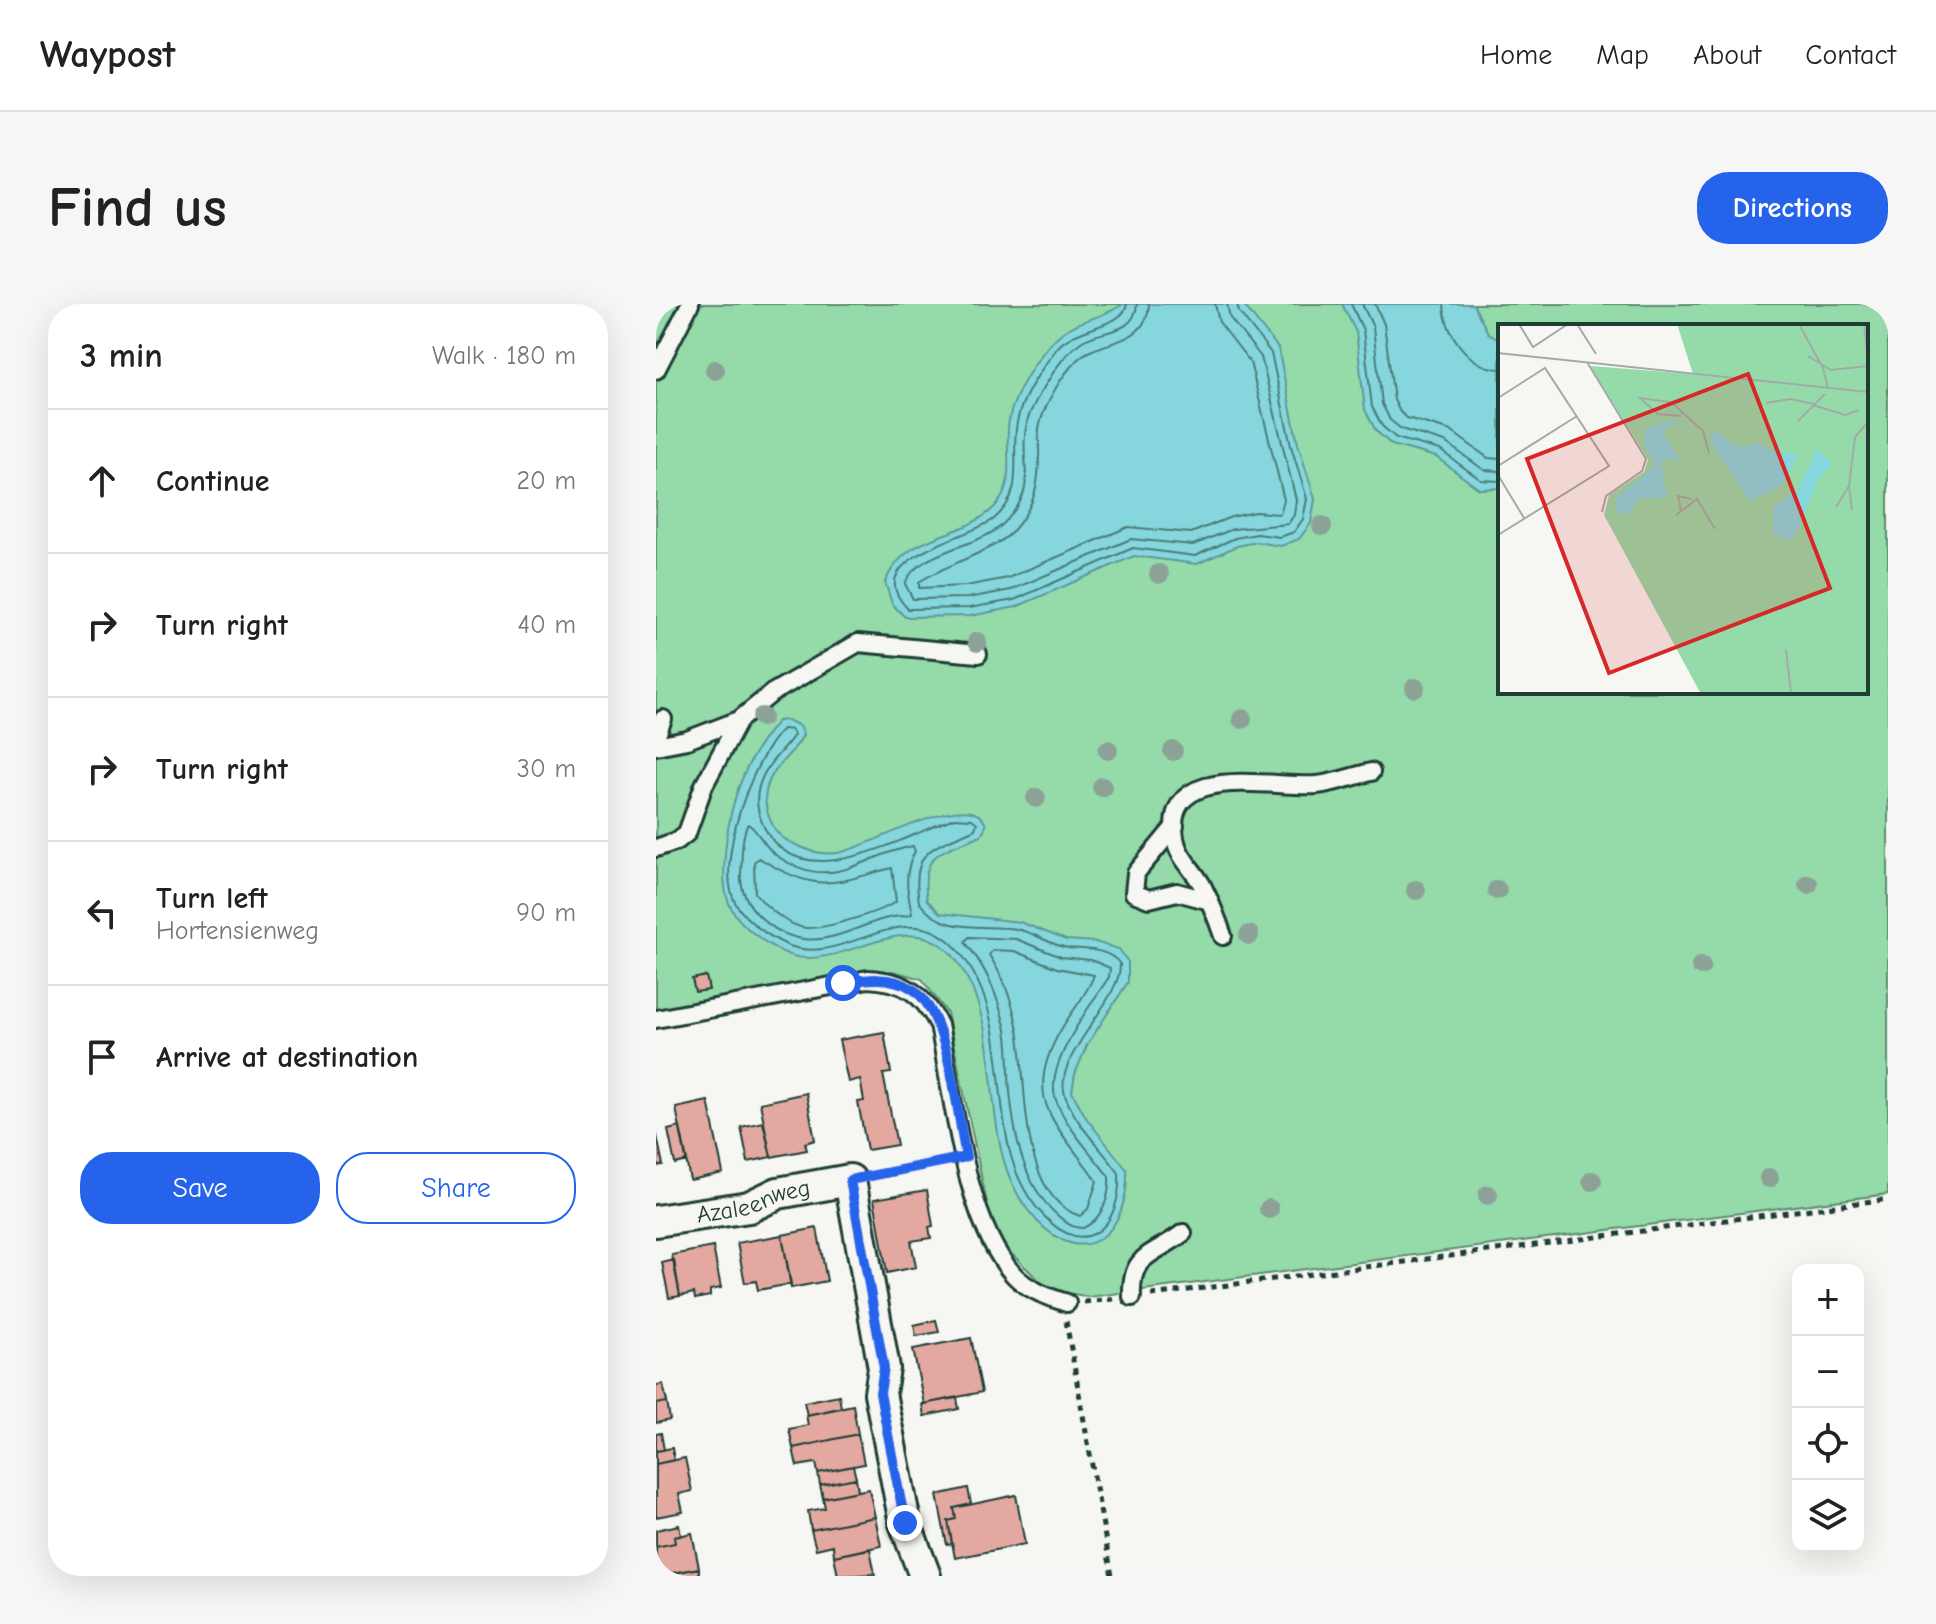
<!DOCTYPE html>
<html lang="en">
<head>
<meta charset="utf-8">
<style>
	:root { --surface:#fff; --page:#f6f6f6; --text:#222; --muted:#767676; --line:#e0e0e0; --accent:#2563eb }
	body { margin:0; font-family:"Comic Neue",sans-serif; background:var(--page); color:var(--text) }
	.controls { position:absolute; right:24px; bottom:24px; display:grid; overflow:hidden; border-radius:16px; box-shadow:0 8px 32px #0002 }
	.controls button { width:72px; height:72px; display:grid; place-items:center; padding:0; border:0; border-bottom:2px solid var(--line); background:var(--surface); color:var(--text); font:40px sans-serif }
	.stop { position:absolute; width:24px; height:24px; margin:-18px; border:6px solid #2563eb; border-radius:50%; background:#fff }
	.stop.end { background:#2563eb; border-color:#fff; box-shadow:0 2px 8px #0008 }
	.list { margin:0; padding:0; list-style:none }
	h2 { display:flex; justify-content:space-between; align-items:center; height:104px; margin:0; padding:0 32px; font-size:34px }
	h2 small { font-size:26px; font-weight:400; color:var(--muted) }
	.list li { display:grid; grid-template-columns:52px 1fr auto; gap:24px; align-items:center; box-sizing:border-box; height:144px; padding:0 32px; border-top:2px solid var(--line) }
	.list b { display:block; font-size:30px; white-space:nowrap }
	.list p { margin:0; font-size:26px; white-space:nowrap; color:var(--muted) }
	.list em { font-size:26px; font-style:normal; color:var(--muted) }
	.actions { display:flex; gap:16px; padding:24px 32px }
	.actions a { flex:1; padding:18px 0; border:2px solid var(--accent); border-radius:32px; text-align:center; font-size:28px; color:var(--accent) }
	.actions .main { background:var(--accent); color:#fff }
	.icon { flex:none; width:44px; height:44px; fill:none; stroke:currentColor; stroke-width:2; stroke-linecap:round; stroke-linejoin:round }
	.map { position:relative; flex:none; width:1232px; height:1272px; overflow:hidden; border-radius:32px }
	header { display:flex; align-items:center; gap:48px; box-sizing:border-box; height:112px; padding:0 40px; background:var(--surface); border-bottom:2px solid var(--line) }
	header strong { font-size:38px }
	nav { display:flex; gap:44px; margin-inline-start:auto; font-size:28px }
	.intro { display:flex; align-items:center; justify-content:space-between; box-sizing:border-box; height:192px; padding:0 48px }
	h1 { margin:0; font-size:56px }
	.button { padding:20px 36px; border-radius:32px; background:var(--accent); color:#fff; font-size:28px; font-weight:700 }
	main { display:flex; gap:48px; padding:0 48px }
	aside { flex:1; background:var(--surface); border-radius:32px; box-shadow:0 8px 32px #0002 }
	.map>svg:first-child { display:block }
	.green { fill:#94dba9; stroke:#5a8c6e; stroke-width:2; fill-rule:evenodd }
	.water { fill:#86d7dd; stroke:#5d9999; stroke-width:2 }
	.lines { fill:none; stroke-linecap:round; stroke-linejoin:round }
	.shore { stroke:#487b78; stroke-width:2 }
	.building { fill:#e3a9a1; stroke:#1f3d34; stroke-width:2 }
	.service-casing { stroke:#1f3d34; stroke-width:22 }
	.minor-casing { stroke:#1f3d34; stroke-width:36 }
	.path { stroke:#1f3d34; stroke-width:5; stroke-dasharray:6 6; stroke-linecap:butt }
	.service { stroke:#f6f6f2; stroke-width:16 }
	.minor { stroke:#f6f6f2; stroke-width:30 }
	.tree { fill:#8ca296 }
	.route { stroke:#2563eb; stroke-width:10 }
	.labels { text-anchor:middle; stroke-width:6; stroke-linejoin:round; paint-order:stroke }
	.street-label { font-size:24px; fill:#1f3d34; stroke:#f6f6f2 }
	.inset-road { fill:none; stroke:#a0aca6; stroke-width:2 }
	.view { fill:#d62828; fill-opacity:0.15; stroke:#d62828; stroke-width:4 }
	.inset-edge { fill:none; stroke:#1f3d34; stroke-width:4 }
</style>
</head>
<body>
<header>
<strong>Waypost</strong>
<nav><a>Home</a><a>Map</a><a>About</a><a>Contact</a></nav>
</header>
<div class="intro"><h1>Find us</h1><a class="button">Directions</a></div>
<main>
<aside>
<h2>3 min<small>Walk · 180 m</small></h2>
<ul class="list">
<li><svg class="icon" aria-label="ahead" viewBox="0 0 24 24"><path d="M12 20V5M6 11l6-6 6 6"/></svg><div><b>Continue</b></div><em>20 m</em></li>
<li><svg class="icon" aria-label="right" viewBox="0 0 24 24"><path d="M7 20v-9h11M14 6l5 5-5 5"/></svg><div><b>Turn right</b></div><em>40 m</em></li>
<li><svg class="icon" aria-label="right" viewBox="0 0 24 24"><path d="M7 20v-9h11M14 6l5 5-5 5"/></svg><div><b>Turn right</b></div><em>30 m</em></li>
<li><svg class="icon" aria-label="left" viewBox="0 0 24 24"><path d="M17 20v-9H6M10 6l-5 5 5 5"/></svg><div><b>Turn left</b><p>Hortensienweg</p></div><em>90 m</em></li>
<li><svg class="icon" aria-label="arrive" viewBox="0 0 24 24"><path d="M6 21V4h12l-3 4 3 4H6"/></svg><div><b>Arrive at destination</b></div></li>
</ul>
<div class="actions"><a class="main">Save</a><a>Share</a></div>
</aside>
<div class="map">
<svg width="1232" height="1272" viewBox="0 0 1232 1272">
	<rect width="100%" height="100%" fill="#f6f6f2"/>
	<filter id="ink" filterUnits="userSpaceOnUse"><feTurbulence type="fractalNoise" baseFrequency=".0125" numOctaves="2"/><feDisplacementMap in="SourceGraphic" scale="16" xChannelSelector="R" yChannelSelector="G"/><feConvolveMatrix kernelMatrix="1 2 1 2 8 2 1 2 1" color-interpolation-filters="sRGB"/></filter>
	<g filter="url(#ink)">
		<path class="green" d="M0,0H1232V890L433,993L392,985L338,933L291,709L266,675L237,667L180,671L0,709ZM844,22H1210V388H844Z"/>
		<path class="water" d="M467,0H587L622,44L642,140L659,195L655,219L643,235L625,242L601,238L581,242L541,260L478,252L360,303L314,312L249,313L236,300L229,278C251,228 297,237 333,208C364,184 347,149 353,116C357,92 380,54 398,36C417,15 445,16 467,0Z
			M686,0H817L832,29L844,37V184L823,185L780,153L736,141L720,127L709,106L700,28Z
			M132,416L145,423L147,431C139,448 122,458 114,475C106,492 109,506 117,522C121,531 130,537 140,541C154,547 165,551 181,549C212,546 318,478 330,522L325,531C288,548 263,546 271,596L284,609L364,618L410,636L439,638L463,645L472,658V678L431,741L419,770L416,788L431,815L471,866C473,925 432,970 381,917C314,846 357,737 301,657C261,601 202,655 150,654C131,654 111,640 97,629C68,606 66,584 69,549C73,500 89,454 122,417Z"/>
		<g class="lines">
			<path class="shore" d="M471,0C468,23 421,22 402,43C387,62 365,94 361,118C354,154 371,187 338,215C312,235 201,254 252,305L313,304L358,296L477,244L539,252L579,234L601,230L624,233L638,228L647,215L651,195L635,142L615,49L583,8L581,0
				M481,0C479,32 443,25 425,38C409,49 400,64 390,80C383,91 374,106 371,118C361,161 387,181 346,221C323,243 260,247 249,280L257,295L312,294L355,286L475,235L537,241L577,225L632,220L638,211L640,196L605,53L574,14L571,0
				M493,0C491,44 443,34 421,56C406,71 389,99 384,120C381,129 384,141 383,151C383,183 378,204 355,229C339,246 287,262 263,278V284L310,282L352,274L472,223L535,229L575,213L600,208L624,210L628,196L594,58L563,18L559,0
				M695,0L707,26L716,103L726,122L740,134L784,146L825,176L844,177
				M706,0L717,23L726,100L734,116L745,125L789,138L828,166L844,167
				M719,0L728,20L738,96L744,108L751,114L795,127L832,154L844,155
				M788,0C789,29 813,64 844,65
				M127,425L136,426L138,431C129,445 116,454 108,470C99,487 99,505 108,523C144,595 247,533 298,514L316,515L321,519L319,525C279,544 254,543 263,598C286,631 325,620 360,625C378,628 394,641 412,644C431,646 452,644 464,660C466,697 393,755 410,794C421,822 445,844 463,869C466,920 431,958 388,912C321,843 366,731 306,651C254,581 189,666 131,641C113,633 90,617 80,600C57,561 97,453 127,425Z
				M92,520C103,527 108,543 121,552C178,590 206,551 257,542L259,547C247,569 251,587 256,610C249,613 240,612 232,614C206,620 176,639 148,635C116,631 83,601 85,569C86,555 85,532 92,520Z
				M103,554C161,590 175,580 236,564L240,598C223,608 171,625 150,624C132,622 110,603 99,589L98,558Z
				M313,633L360,635L405,653L435,656L454,664L453,673C436,699 387,763 400,796C411,825 435,848 453,873C454,893 446,916 427,924C415,924 409,918 400,910C367,880 358,831 354,787C352,767 354,746 350,726C342,693 331,664 309,638Z
				M337,646L358,647L401,664L438,671C432,689 416,707 406,724C363,796 401,820 441,877L432,905L424,912C361,891 372,777 362,726C357,699 348,674 333,651Z"/>
		</g>
		<path class="building" d="M50,672L53,686L39,688L36,675Z
			M228,728L235,769L227,770L241,841L211,846L202,798L208,797L204,775L192,778L183,736Z
			M150,789L159,836L149,839L151,846L115,853L104,799Z
			M52,797L67,869L34,876L20,804Z
			M107,818L115,853L92,858L85,823Z
			M24,823L31,857L19,860L12,826Z
			M0,827L7,861L0,862Z
			M271,886L277,922L273,923L275,934L255,937L260,963L231,969L218,895Z
			M161,924L171,977L135,984L126,931Z
			M126,931L135,980L102,986L100,977L89,979L81,939Z
			M57,943L65,984L54,986V992L39,995L38,989L24,992L16,951Z
			M18,956L24,992L13,994L6,959Z
			M280,1016L283,1028L260,1032L258,1021Z
			M315,1034L326,1088L268,1100L257,1045Z
			M7,1080L11,1098L0,1100V1081Z
			M183,1091L185,1104L151,1111L148,1098Z
			M301,1094L303,1105L268,1112L266,1100Z
			M11,1098L14,1116L0,1119V1100Z
			M197,1101L202,1130L137,1144L133,1125L152,1121L150,1111Z
			M5,1129L8,1146L0,1147V1130Z
			M202,1130L208,1160L162,1169L160,1159L141,1162L137,1144Z
			M16,1144L18,1156L0,1160V1147Z
			M29,1154L36,1187L23,1190L27,1208L0,1213V1160Z
			M197,1162L200,1174L164,1181L162,1169Z
			M200,1174L202,1187L167,1194L164,1181Z
			M312,1184L315,1200L298,1204L300,1215L292,1217L296,1240L291,1241L281,1191Z
			M213,1185L219,1213L155,1226L152,1207L169,1204L167,1194Z
			M360,1191L369,1240L299,1254L292,1217L300,1215L298,1204Z
			M219,1213L225,1242L178,1252L177,1241L160,1245L155,1226Z
			M23,1221L25,1232L18,1233L19,1239L0,1243V1226Z
			M36,1229L43,1264L0,1272V1243L19,1239L18,1233Z
			M214,1245L219,1270L182,1272L178,1252Z
			M43,1264V1272H5Z"/>
		<g class="lines">
			<g class="service-casing">
				<path id="service" d="M0,66L34,0
					M0,434L7,415
					M0,442L31,436L83,416L116,389L202,339L322,350
					M519,522L480,569L478,589L493,595L521,588L554,597
					M0,544L21,537L31,529L48,481L83,416
					M567,632C561,614 554,597 546,581C537,565 522,553 519,534C506,455 620,485 661,481C679,479 697,472 715,468
					M0,715L212,675C249,677 266,689 283,721C297,791 309,919 358,971C372,986 392,993 411,999
					M476,993C474,949 497,952 527,929"/>
			</g>
			<g class="minor-casing">
				<g id="minor">
					<path id="s1" d="M0,917L93,903L122,889L194,876L228,1064L224,1089L249,1219L269,1272"/>
				</g>
			</g>
			<path class="path" d="M219,871L287,857
				M495,991L1232,895
				M428,998L457,995
				M410,1017L456,1272"/>
			<use href="#service" class="service"/>
			<use href="#minor" class="minor"/>
		</g>
		<g class="tree">
			<circle cx="59" cy="66" r="10"/>
			<circle cx="666" cy="222" r="10"/>
			<circle cx="503" cy="270" r="10"/>
			<circle cx="321" cy="338" r="10"/>
			<circle cx="759" cy="384" r="10"/>
			<circle cx="106" cy="413" r="10"/>
			<circle cx="586" cy="415" r="10"/>
			<circle cx="452" cy="446" r="10"/>
			<circle cx="517" cy="447" r="10"/>
			<circle cx="446" cy="483" r="10"/>
			<circle cx="380" cy="494" r="10"/>
			<circle cx="1152" cy="580" r="10"/>
			<circle cx="760" cy="586" r="10"/>
			<circle cx="841" cy="586" r="10"/>
			<circle cx="593" cy="631" r="10"/>
			<circle cx="1045" cy="662" r="10"/>
			<circle cx="1113" cy="874" r="10"/>
			<circle cx="936" cy="877" r="10"/>
			<circle cx="832" cy="891" r="10"/>
			<circle cx="613" cy="905" r="10"/>
		</g>
	</g>
	<g class="lines" filter="url(#ink)">
		<path class="route" d="M187,679C209,675 234,671 255,684C293,706 301,810 310,853L194,876L228,1064L224,1089L249,1219"/>
	</g>
	<g class="labels">
		<g class="street-label">
			<text dy="8" stroke="none"><textPath href="#s1" startOffset="100">Azaleenweg</textPath></text>
		</g>
	</g>
	<g transform="translate(842 20)">
		<rect width="370" height="370" fill="#f6f6f2"/>
		<path d="M179,0H370V370H203L106,191L111,171L146,148L150,136L92,42L195,50Z" fill="#94dba9"/>
		<path d="M171,96L187,102L172,101L165,109L183,139L170,134L163,140L169,173L141,175L131,189L118,190V173L158,142L146,119L148,105ZM217,108L241,123L261,119L281,131L296,128L299,133L284,161L252,177L217,125L212,114ZM320,125L333,140L320,155L298,210L291,216L275,209L276,183L300,165Z" fill="#86d7dd"/>
		<path class="inset-road" d="M21,0L35,23L70,0M79,0L98,30M301,0L325,44L330,64M366,0L370,37M0,29L370,68M310,32L333,46L370,42M89,38L148,135L144,147L108,172L104,188M0,74L47,44L111,142L0,211M173,78L205,107L211,129M178,79L142,74L160,90L183,92M268,79L293,75L316,80M315,81L347,91L361,86M300,97L327,70M0,142L79,92M0,151L26,194M351,162L354,186M338,183L351,162L357,113L370,98M183,186L180,172L194,175M178,191L199,175L217,205M288,325L293,370"/>
		<path class="view" d="M250,50L332,264L111,349L29,135Z"/>
		<rect width="370" height="370" class="inset-edge"/>
	</g>
</svg>
<div class="controls">
<button>+</button>
<button>−</button>
<button><svg class="icon" aria-label="locate" viewBox="0 0 24 24"><circle cx="12" cy="12" r="6"/><path d="M12 2v4M12 18v4M2 12h4M18 12h4"/></svg></button>
<button><svg class="icon" aria-label="layers" viewBox="0 0 24 24"><path d="M12 4l9 5-9 5-9-5zM3 14l9 5 9-5"/></svg></button>
</div>
<div class="stop" style="left:187px;top:679px"></div>
<div class="stop end" style="left:249px;top:1219px"></div>
</div>
</main>
</body>
</html>
